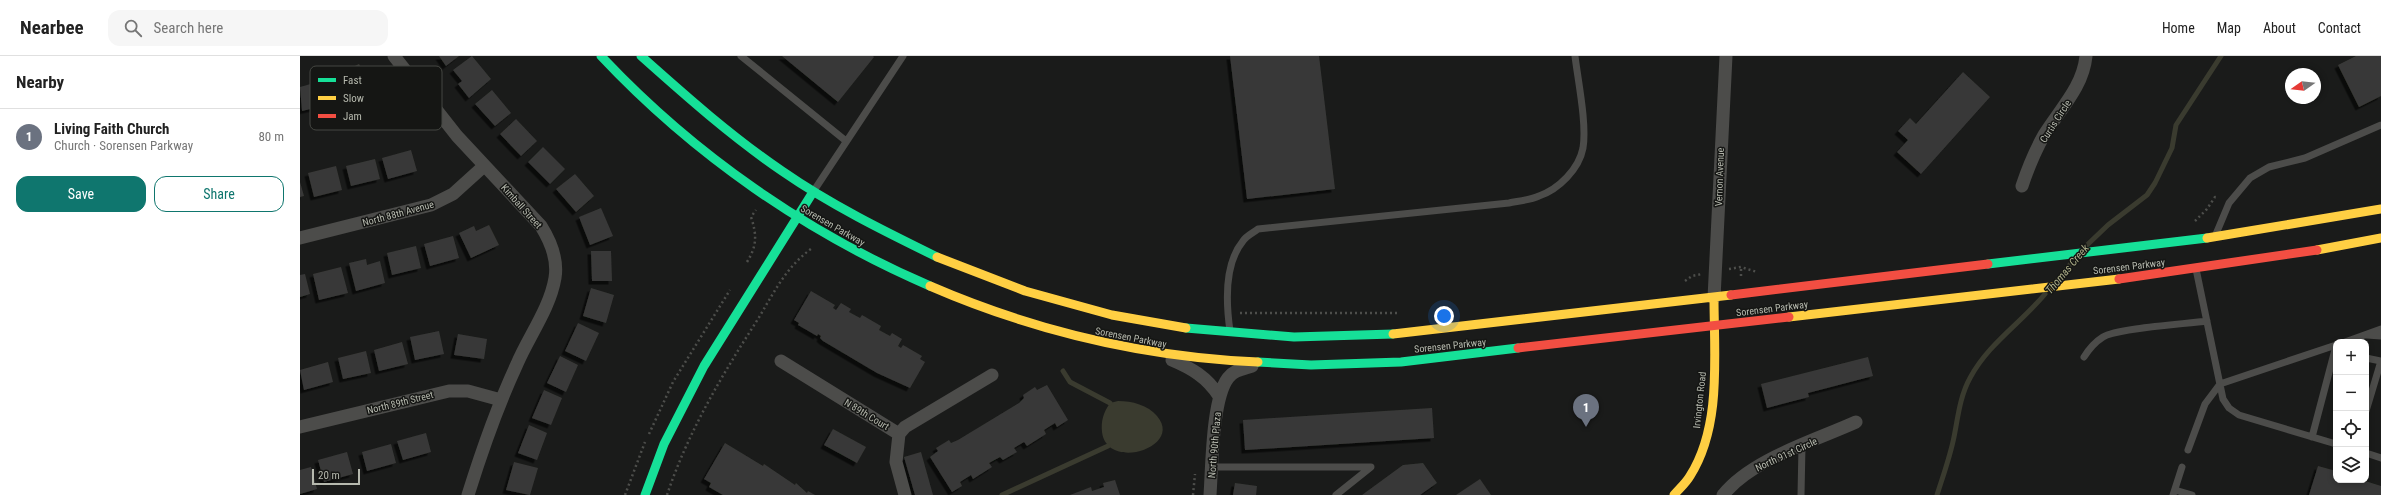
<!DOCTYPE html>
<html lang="en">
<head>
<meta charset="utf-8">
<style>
	:root { --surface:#fff; --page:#f6f6f6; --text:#222; --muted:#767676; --line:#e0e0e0; --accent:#0f766e }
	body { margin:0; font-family:"Roboto Condensed",sans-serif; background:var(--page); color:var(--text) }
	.controls { position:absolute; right:12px; bottom:12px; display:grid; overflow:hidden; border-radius:8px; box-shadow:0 2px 6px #0003 }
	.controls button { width:36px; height:36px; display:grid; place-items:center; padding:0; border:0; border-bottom:1px solid var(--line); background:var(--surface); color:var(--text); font:20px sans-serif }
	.compass { position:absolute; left:1985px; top:12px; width:36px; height:36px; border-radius:50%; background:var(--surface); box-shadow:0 2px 6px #0003; rotate:256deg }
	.scale { position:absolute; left:12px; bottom:10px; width:48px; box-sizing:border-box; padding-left:4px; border:2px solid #b6b9ae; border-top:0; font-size:11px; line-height:14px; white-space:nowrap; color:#b6b9ae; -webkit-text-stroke:3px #151614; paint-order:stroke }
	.you { position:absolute; left:1144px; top:260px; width:14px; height:14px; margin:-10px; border:3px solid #fff; border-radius:50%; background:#1a73e8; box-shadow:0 0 0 6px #1a73e833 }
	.badge { display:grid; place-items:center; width:26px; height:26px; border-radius:50%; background:var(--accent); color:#fff; font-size:13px; font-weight:700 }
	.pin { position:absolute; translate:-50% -33px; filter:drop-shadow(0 1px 2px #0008) }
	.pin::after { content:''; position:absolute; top:21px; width:14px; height:12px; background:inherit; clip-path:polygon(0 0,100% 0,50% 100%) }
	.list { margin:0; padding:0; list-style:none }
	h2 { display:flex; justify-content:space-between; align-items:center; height:52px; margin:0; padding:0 16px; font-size:17px }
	h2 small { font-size:13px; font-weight:400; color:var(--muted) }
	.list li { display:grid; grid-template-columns:26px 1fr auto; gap:12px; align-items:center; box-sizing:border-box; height:56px; padding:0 16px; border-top:1px solid var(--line) }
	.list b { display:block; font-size:15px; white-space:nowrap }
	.list p { margin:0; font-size:13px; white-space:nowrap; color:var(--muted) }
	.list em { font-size:13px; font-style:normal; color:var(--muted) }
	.actions { display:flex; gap:8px; padding:12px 16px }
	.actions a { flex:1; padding:9px 0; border:1px solid var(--accent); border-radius:12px; text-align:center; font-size:14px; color:var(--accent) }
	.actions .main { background:var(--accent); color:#fff }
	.icon { flex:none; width:22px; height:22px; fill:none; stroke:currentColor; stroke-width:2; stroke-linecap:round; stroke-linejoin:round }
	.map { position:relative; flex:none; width:2081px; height:439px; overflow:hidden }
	header { display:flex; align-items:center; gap:24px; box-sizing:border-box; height:56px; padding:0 20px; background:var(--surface); border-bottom:1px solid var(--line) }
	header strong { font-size:19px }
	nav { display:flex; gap:22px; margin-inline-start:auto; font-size:14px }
	.search { width:280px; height:36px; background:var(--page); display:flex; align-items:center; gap:10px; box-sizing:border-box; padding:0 14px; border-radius:12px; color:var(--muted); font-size:15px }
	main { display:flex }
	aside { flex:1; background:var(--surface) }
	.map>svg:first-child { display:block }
	.water { fill:#3a3b2f }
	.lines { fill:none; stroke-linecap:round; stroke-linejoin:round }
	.stream { stroke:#3a3b2f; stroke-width:5 }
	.building { fill:#383937; filter:url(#shadow) }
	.path { stroke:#4d4e4b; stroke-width:2.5; stroke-dasharray:2 3; stroke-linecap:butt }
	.lane { stroke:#4c4c4a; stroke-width:7 }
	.street { stroke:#4c4c4a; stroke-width:13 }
	.fast { stroke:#16e098; stroke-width:9 }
	.slow { stroke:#ffcf43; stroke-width:9 }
	.jam { stroke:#f24e42; stroke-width:9 }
	.labels { text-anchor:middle; stroke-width:3; stroke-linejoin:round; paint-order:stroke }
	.street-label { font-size:10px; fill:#b6b9ae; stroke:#151614 }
	.water-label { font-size:11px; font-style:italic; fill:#adaf89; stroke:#151614 }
	.key { fill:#151614; stroke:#454742; stroke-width:1 }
	.key-label { font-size:11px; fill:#b6b9ae }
</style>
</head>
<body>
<header>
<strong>Nearbee</strong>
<div class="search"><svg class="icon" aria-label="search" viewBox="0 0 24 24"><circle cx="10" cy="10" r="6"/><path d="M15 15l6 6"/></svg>Search here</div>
<nav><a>Home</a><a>Map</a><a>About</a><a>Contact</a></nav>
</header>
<main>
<aside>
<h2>Nearby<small></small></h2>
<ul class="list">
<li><span class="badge" style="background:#6b7280">1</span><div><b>Living Faith Church</b><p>Church · Sorensen Parkway</p></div><em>80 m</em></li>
</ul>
<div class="actions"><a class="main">Save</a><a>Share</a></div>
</aside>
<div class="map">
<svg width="2081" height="439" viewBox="0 0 2081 439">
	<defs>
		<filter id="shadow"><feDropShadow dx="-3.5" dy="3.5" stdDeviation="0" flood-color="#0009"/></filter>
	</defs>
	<rect width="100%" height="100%" fill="#1a1b1a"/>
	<path class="water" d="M818,345C832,345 848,349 857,360C884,391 807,416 802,376C801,365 803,357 810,347Z"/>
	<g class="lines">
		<path class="stream" d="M1786,190L1808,169L1847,139L1855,127L1872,92L1876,69L1921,0
			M1758,223L1773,205
			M763,315L770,326L810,347
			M702,439L808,390
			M1637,439C1643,420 1650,401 1654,381C1658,361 1660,340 1670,322C1688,288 1721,267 1745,238"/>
	</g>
	<path class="building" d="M139,0H159L146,10Z
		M172,0L191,23L169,42L158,28L162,25L153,14Z
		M482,0H573L574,1L538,46Z
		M930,0H1019L1035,133L947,143Z
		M2056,0H2081V40L2059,51L2038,9Z
		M59,8L71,32L45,47L35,27L46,21L43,16Z
		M1663,16L1690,41L1621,118L1597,96L1608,84L1598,75L1610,62L1616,68Z
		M25,24L31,48L2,55L0,31Z
		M192,34L211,57L195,70L175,48Z
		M216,63L237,85L221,100L200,78Z
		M243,91L265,113L250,128L228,106Z
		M111,94L117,115L88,123L82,102Z
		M75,103L80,123L51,130L46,110Z
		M36,110L42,134L14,141L8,117Z
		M275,118L294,140L276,156L256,133Z
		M0,126L4,140L0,141Z
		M301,152L313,180L290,189L279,161Z
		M189,169L199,189L171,202L159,177L174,170L176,175Z
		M153,180L159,202L130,210L124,188Z
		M116,190L121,212L92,219L87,197Z
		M291,195H311L312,225H292Z
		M66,203L67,209L80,205L85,227L56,235L49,207Z
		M41,211L48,237L19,244L13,218Z
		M5,218L10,238L0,241V219Z
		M291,232L314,239L306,267L283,260Z
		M511,235L535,249L533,252L536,254L541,247L551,253L549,256L560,262L562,259L581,270L579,274L590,280L592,277L602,283L598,290L601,292L603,289L622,300L620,303L625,306L610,332L577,317L523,285L520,282L521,280L518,278L517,280L498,269L499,267L494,264Z
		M278,267L299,277L286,305L265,295Z
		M139,275L144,298L115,304L110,281Z
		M158,278L187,283L184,303L154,299Z
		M102,286L108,308L79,315L74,294Z
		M66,295L71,317L43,323L38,302Z
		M260,300L278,309L266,336L247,327Z
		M1568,301L1573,320L1508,337L1509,341L1467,352L1461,328Z
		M28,306L33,326L4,334L0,314Z
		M747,329L768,364L757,371L755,367L744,374L746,378L727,390L724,386L714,392L717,396L703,404L700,401L689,407L692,411L673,423L671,419L660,426L662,430L652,436L630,401L638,395L636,392L649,384L651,387L658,384L719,347L724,342L723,339L735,331L737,334Z
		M244,334L262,342L251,369L232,362Z
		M1132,352L1134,382L945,394L943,364Z
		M229,369L247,377L237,404L218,397Z
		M533,373L566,391L557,407L524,389Z
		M126,377L131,396L103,404L97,385Z
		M425,387L463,410L464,408L495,429L496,427L507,437L508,435L515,439H423L409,431L411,427L404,423Z
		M91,388L96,407L67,415L62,396Z
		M47,396L53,418L24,426L18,404Z
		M621,396L633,439H615L604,401Z
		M214,406L238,412L230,439L206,434Z
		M1123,407L1137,427L1120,439H1062L1103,409Z
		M2018,410L2036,415V424H2062L2081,430V439H2009Z
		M11,411L17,433L0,438V414Z
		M1180,423L1191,439H1156Z
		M815,424L820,439H770L791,431L792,435L804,431L803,427Z
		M935,427L957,430L956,439H933Z"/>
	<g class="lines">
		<path class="path" d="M1895,165L1907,153L1915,141L1918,142
			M447,206C457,190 457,179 451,161L456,154
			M1429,213L1441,211L1457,216
			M1441,220V211
			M1385,225L1392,220L1402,218
			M940,257H1099
			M349,378L373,326L430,234
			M325,439L345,386
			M367,439C388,376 422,319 458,263C473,238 486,211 511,193
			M893,439L895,418"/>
		<path class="lane" d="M441,0L546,85
			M515,133L603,0
			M1916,178L1929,147L1950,122L1969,111L2005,102L2081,69
			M1896,213L1923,343L1929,352L1939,359L2036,388
			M930,275C926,247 924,208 943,185C946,180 953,177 958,173L1209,147C1219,145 1230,144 1239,140C1259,133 1279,113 1283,92C1287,68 1278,25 1275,0
			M2067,279L2081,280
			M2045,286L2081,273
			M1784,301C1789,293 1795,286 1803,281C1817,272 1886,268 1907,265
			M2066,302L2081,305
			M2066,355L2081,305
			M2012,381L2036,290
			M1888,394L1905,348L1920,328L2036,289
			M2066,397L2081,402
			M912,411H1071L1036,439
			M1875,434L1892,439
			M1501,439L1502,390
			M1873,439L1882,411"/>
		<path class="street" d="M94,0L157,80L241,170C251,186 258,204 255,222C250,252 229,280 217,308C197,351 182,394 168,439
			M1722,130C1728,112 1735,95 1744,79C1760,53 1783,31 1786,0
			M0,182L131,149L153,138L184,110
			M1414,242L1426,0
			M872,304C891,312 907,321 919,340
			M481,305L599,378
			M0,371L149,335H168L201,344
			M599,378L605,371L692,319
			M599,378L596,406L605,439
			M910,439C912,411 912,343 928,322C934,314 943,313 952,310
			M1423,439C1452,403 1514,385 1556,366"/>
		<path class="fast" d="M301,0C394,99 507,177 630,230
			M341,0C387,41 432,81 482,115C531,149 584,175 637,201
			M1688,208L1907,182
			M886,272L994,281L1093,278
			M958,306L1011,309L1101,306L1218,292
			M345,439L364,388L404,310L513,136"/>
		<path class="slow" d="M1907,182L2081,153
			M2017,194L2081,182
			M637,201L725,235L812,259L886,272
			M630,230C734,275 845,301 958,306
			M1489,261L1819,223
			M1093,278L1431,239
			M1374,439C1379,433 1386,427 1390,420C1422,370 1414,299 1414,242"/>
		<path class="jam" d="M1819,223L2017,194
			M1431,239L1688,208
			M1218,292L1489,261"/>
	</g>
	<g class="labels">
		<g class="street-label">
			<text transform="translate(1755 65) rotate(-57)" y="4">Curtis Circle</text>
			<text transform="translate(1419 121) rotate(-88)" y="4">Vernon Avenue</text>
			<text transform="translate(222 150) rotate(48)" y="4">Kimball Street</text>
			<text transform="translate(98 157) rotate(-15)" y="4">North 88th Avenue</text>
			<text transform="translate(533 169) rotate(30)" y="4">Sorensen Parkway</text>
			<text transform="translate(1829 210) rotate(-7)" y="4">Sorensen Parkway</text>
			<text transform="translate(1472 252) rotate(-7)" y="4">Sorensen Parkway</text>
			<text transform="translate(831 281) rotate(11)" y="4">Sorensen Parkway</text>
			<text transform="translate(1150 289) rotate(-6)" y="4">Sorensen Parkway</text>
			<text transform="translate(1399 344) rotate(-84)" y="4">Irvington Road</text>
			<text transform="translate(100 346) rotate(-14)" y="4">North 89th Street</text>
			<text transform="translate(567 358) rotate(31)" y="4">N 89th Court</text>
			<text transform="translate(914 389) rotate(-85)" y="4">North 90th Plaza</text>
			<text transform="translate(1486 398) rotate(-25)" y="4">North 91st Circle</text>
		</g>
		<g class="water-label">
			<text transform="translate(1767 213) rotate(-50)" y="4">Thomas Creek</text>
		</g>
	</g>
	<rect x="10" y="10" width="132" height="64" rx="6" class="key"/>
	<rect x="18" y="22" width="18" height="4" fill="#16e098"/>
	<rect x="18" y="40" width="18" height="4" fill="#ffcf43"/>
	<rect x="18" y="58" width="18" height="4" fill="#f24e42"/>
	<g class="key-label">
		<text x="43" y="28">Fast</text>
		<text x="43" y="46">Slow</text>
		<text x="43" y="64">Jam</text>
	</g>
</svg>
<div class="controls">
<button>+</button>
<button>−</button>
<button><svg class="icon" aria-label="locate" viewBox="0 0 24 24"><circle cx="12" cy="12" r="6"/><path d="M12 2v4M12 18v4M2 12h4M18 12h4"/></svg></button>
<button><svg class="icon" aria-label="layers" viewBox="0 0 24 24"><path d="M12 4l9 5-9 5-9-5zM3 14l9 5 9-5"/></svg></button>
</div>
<svg class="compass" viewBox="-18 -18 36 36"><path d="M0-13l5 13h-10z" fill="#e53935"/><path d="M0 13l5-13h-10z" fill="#767676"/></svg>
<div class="scale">20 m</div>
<div class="you"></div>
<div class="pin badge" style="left:1286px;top:371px;background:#6b7280">1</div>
</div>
</main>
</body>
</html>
